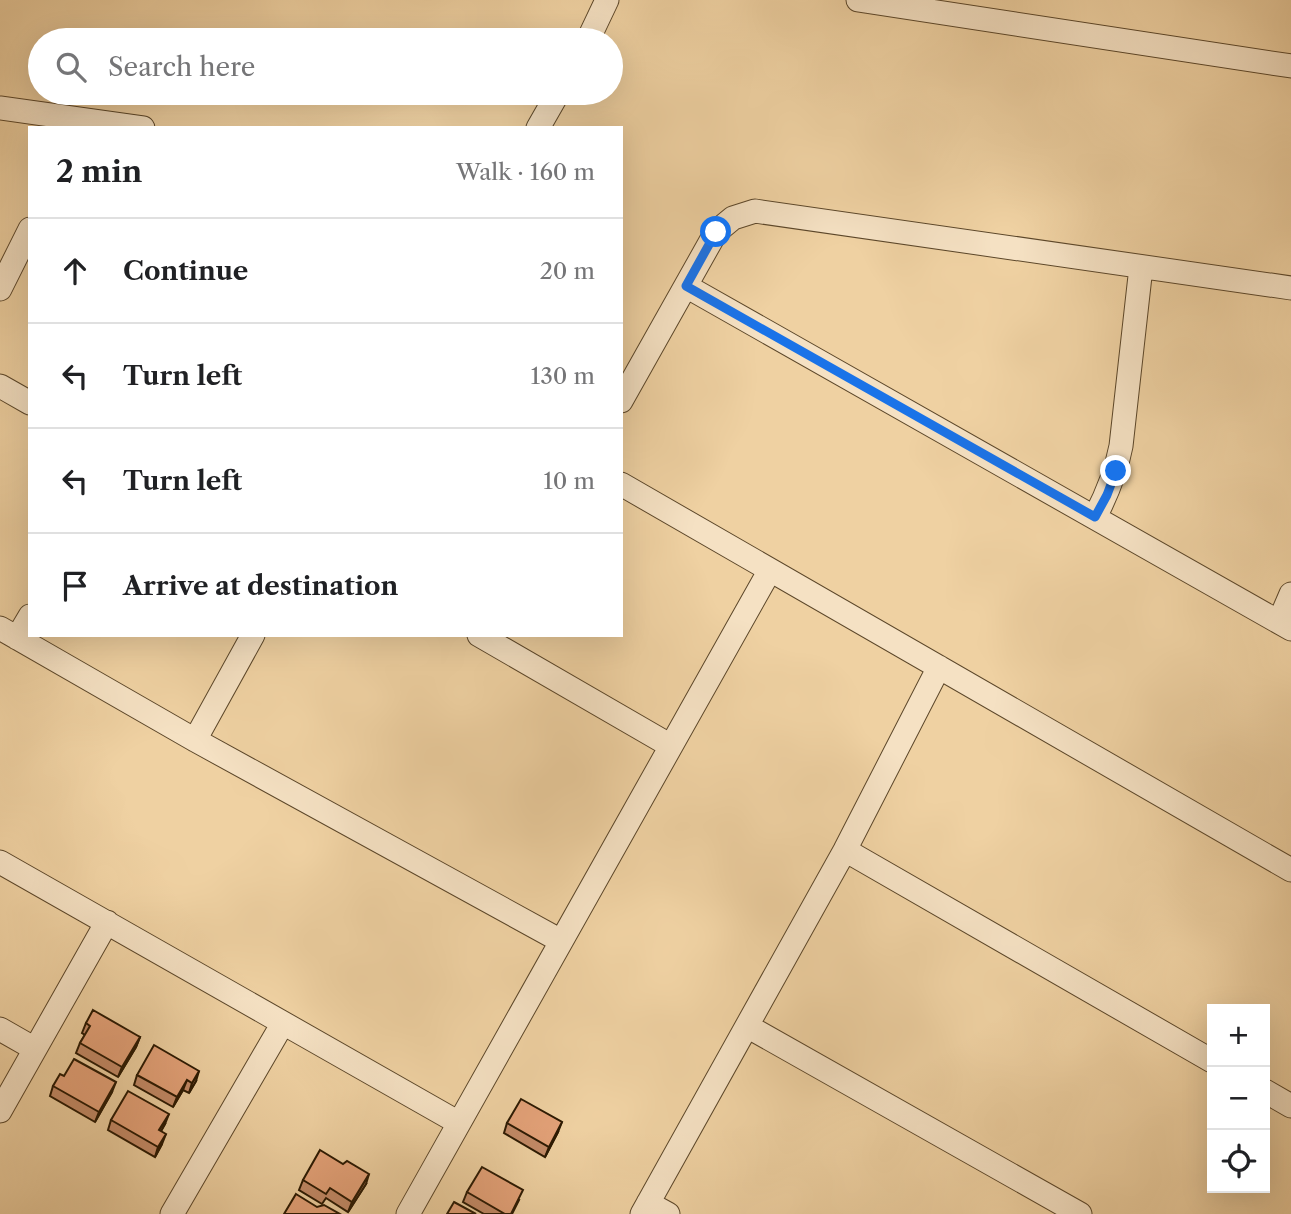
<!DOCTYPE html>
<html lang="en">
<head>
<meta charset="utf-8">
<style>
	:root { --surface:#fff; --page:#f2f2f2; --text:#202124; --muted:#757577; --line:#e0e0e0 }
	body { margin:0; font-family:"Libre Caslon Text",serif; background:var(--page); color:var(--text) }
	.controls { position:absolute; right:21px; bottom:21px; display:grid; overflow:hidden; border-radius:0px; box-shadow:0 7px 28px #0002 }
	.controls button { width:63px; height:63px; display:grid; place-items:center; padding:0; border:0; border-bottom:2px solid var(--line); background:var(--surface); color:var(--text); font:35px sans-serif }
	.stop { position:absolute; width:21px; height:21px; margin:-16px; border:5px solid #1a73e8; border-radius:50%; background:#fff }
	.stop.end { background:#1a73e8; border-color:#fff; box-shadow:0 2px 7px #0008 }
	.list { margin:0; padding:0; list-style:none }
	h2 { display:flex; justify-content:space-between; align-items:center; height:91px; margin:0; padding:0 28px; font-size:30px }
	h2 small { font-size:23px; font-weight:400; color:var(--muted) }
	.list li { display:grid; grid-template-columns:46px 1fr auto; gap:21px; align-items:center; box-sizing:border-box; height:105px; padding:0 28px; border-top:2px solid var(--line) }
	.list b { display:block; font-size:26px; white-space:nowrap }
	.list em { font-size:23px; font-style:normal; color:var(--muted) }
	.icon { flex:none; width:38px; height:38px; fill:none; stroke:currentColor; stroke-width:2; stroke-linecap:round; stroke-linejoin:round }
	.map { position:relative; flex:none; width:1291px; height:1214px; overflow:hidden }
	.search { position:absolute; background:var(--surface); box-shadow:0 7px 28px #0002; left:28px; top:28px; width:595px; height:77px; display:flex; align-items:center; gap:18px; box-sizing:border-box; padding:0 24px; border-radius:38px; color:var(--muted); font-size:26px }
	.panel { position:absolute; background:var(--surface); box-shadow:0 7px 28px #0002; left:28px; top:126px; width:595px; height:511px; border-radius:0px }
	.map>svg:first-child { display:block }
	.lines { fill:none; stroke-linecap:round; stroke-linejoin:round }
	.street-casing { stroke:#5c472a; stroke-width:25 }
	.street { stroke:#f5e1c3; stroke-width:23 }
	.wall { fill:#c48b68; stroke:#2b1902; stroke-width:2 }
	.shaded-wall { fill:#a07155; stroke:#2b1902; stroke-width:2 }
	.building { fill:#e4a279; stroke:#2b1902; stroke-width:2 }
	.route { stroke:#1a73e8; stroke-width:9 }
</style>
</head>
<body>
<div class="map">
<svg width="1291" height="1214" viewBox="0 0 1291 1214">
	<rect width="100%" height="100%" fill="#efd1a2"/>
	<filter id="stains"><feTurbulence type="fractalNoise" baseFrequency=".00286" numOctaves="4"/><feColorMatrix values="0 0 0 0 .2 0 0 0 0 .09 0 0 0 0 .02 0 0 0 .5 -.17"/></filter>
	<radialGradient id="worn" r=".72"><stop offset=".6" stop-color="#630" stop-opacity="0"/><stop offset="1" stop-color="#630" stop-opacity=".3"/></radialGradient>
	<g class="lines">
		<g class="street-casing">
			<path id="street" d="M858,0L1291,66
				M588,40L607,0
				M0,108L143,128
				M538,128L558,93
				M686,286L1291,629
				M0,289L30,229
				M0,386L30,403
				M621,401L716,232L733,218L755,211L1291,288
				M621,484L1291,870
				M1095,517C1107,494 1116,472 1121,446L1141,267
				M1279,622L1291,594
				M0,628L195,740L561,941
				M479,635L671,746
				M17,638L30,616
				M195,740L253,635
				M845,850L1212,1061
				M0,862L459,1123
				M747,1026L1080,1214
				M0,1029L35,1049
				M1265,1091L1291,1106
				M0,1111L107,922
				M648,1203L668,1214
				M172,1214L283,1023
				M408,1214L770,570
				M642,1214L845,850L939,667"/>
		</g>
		<use href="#street" class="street"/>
	</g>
	<path class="wall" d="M86,1023L140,1037L136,1047L118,1077L76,1053L80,1043L85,1035L82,1033Z
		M137,1075L196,1081L189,1093L183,1090L173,1107L134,1085Z
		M64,1076L112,1092L95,1122L50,1096L53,1086Z
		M111,1120L165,1124L161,1131L162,1144L155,1157L108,1130Z
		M507,1123L558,1132L545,1157L504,1133Z
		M303,1180L366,1184L348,1212L326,1198L322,1204L299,1190Z
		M467,1192L519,1200L512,1214H484L463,1202Z"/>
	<path class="shaded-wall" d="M140,1037L136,1047L118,1077L122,1067Z
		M199,1071L196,1081L189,1093L192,1083Z
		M187,1080L183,1090L173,1107L177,1097Z
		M116,1082L112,1092L95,1122L99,1112Z
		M169,1114L165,1124L156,1140L159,1130Z
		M562,1122L558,1132L545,1157L549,1147Z
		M166,1134L162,1144L155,1157L158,1147Z
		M369,1174L366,1184L348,1212L352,1202Z"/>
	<path class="building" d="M93,1010L140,1037L122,1067L80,1043L90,1026L86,1023Z
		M154,1045L199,1071L192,1083L187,1080L177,1097L137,1075Z
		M74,1059L116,1082L99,1112L53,1086L60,1074L64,1076Z
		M128,1091L169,1114L159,1130L166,1134L158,1147L111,1120Z
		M521,1099L562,1122L549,1147L507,1123Z
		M320,1150L343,1164L347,1161L369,1174L352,1202L330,1188L326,1194L303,1180Z
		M482,1167L523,1190L511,1214H505L467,1192Z
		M296,1194L317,1207L324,1205L340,1214H284Z
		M454,1202L476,1214H447Z"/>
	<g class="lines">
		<path class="route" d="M716,232L686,286L1095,517L1107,495L1116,471"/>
	</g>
	<rect width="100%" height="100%" filter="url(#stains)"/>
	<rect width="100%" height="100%" fill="url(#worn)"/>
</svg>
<div class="controls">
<button>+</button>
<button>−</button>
<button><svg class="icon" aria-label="locate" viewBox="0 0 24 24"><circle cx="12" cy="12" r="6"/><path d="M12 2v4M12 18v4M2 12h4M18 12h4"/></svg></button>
</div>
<div class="stop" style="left:716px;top:232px"></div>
<div class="stop end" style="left:1116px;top:471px"></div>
<div class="search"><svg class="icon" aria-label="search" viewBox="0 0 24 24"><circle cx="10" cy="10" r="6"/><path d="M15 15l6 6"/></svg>Search here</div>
<section class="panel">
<h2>2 min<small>Walk · 160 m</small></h2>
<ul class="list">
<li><svg class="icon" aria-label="ahead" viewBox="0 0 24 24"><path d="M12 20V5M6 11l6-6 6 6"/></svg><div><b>Continue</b></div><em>20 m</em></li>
<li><svg class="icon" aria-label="left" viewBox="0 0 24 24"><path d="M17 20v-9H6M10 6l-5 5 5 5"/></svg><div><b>Turn left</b></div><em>130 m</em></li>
<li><svg class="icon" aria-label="left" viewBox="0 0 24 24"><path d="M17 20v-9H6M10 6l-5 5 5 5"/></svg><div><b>Turn left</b></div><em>10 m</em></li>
<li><svg class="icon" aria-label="arrive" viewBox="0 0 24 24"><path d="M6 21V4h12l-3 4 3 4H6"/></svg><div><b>Arrive at destination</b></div></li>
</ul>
</section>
</div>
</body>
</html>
